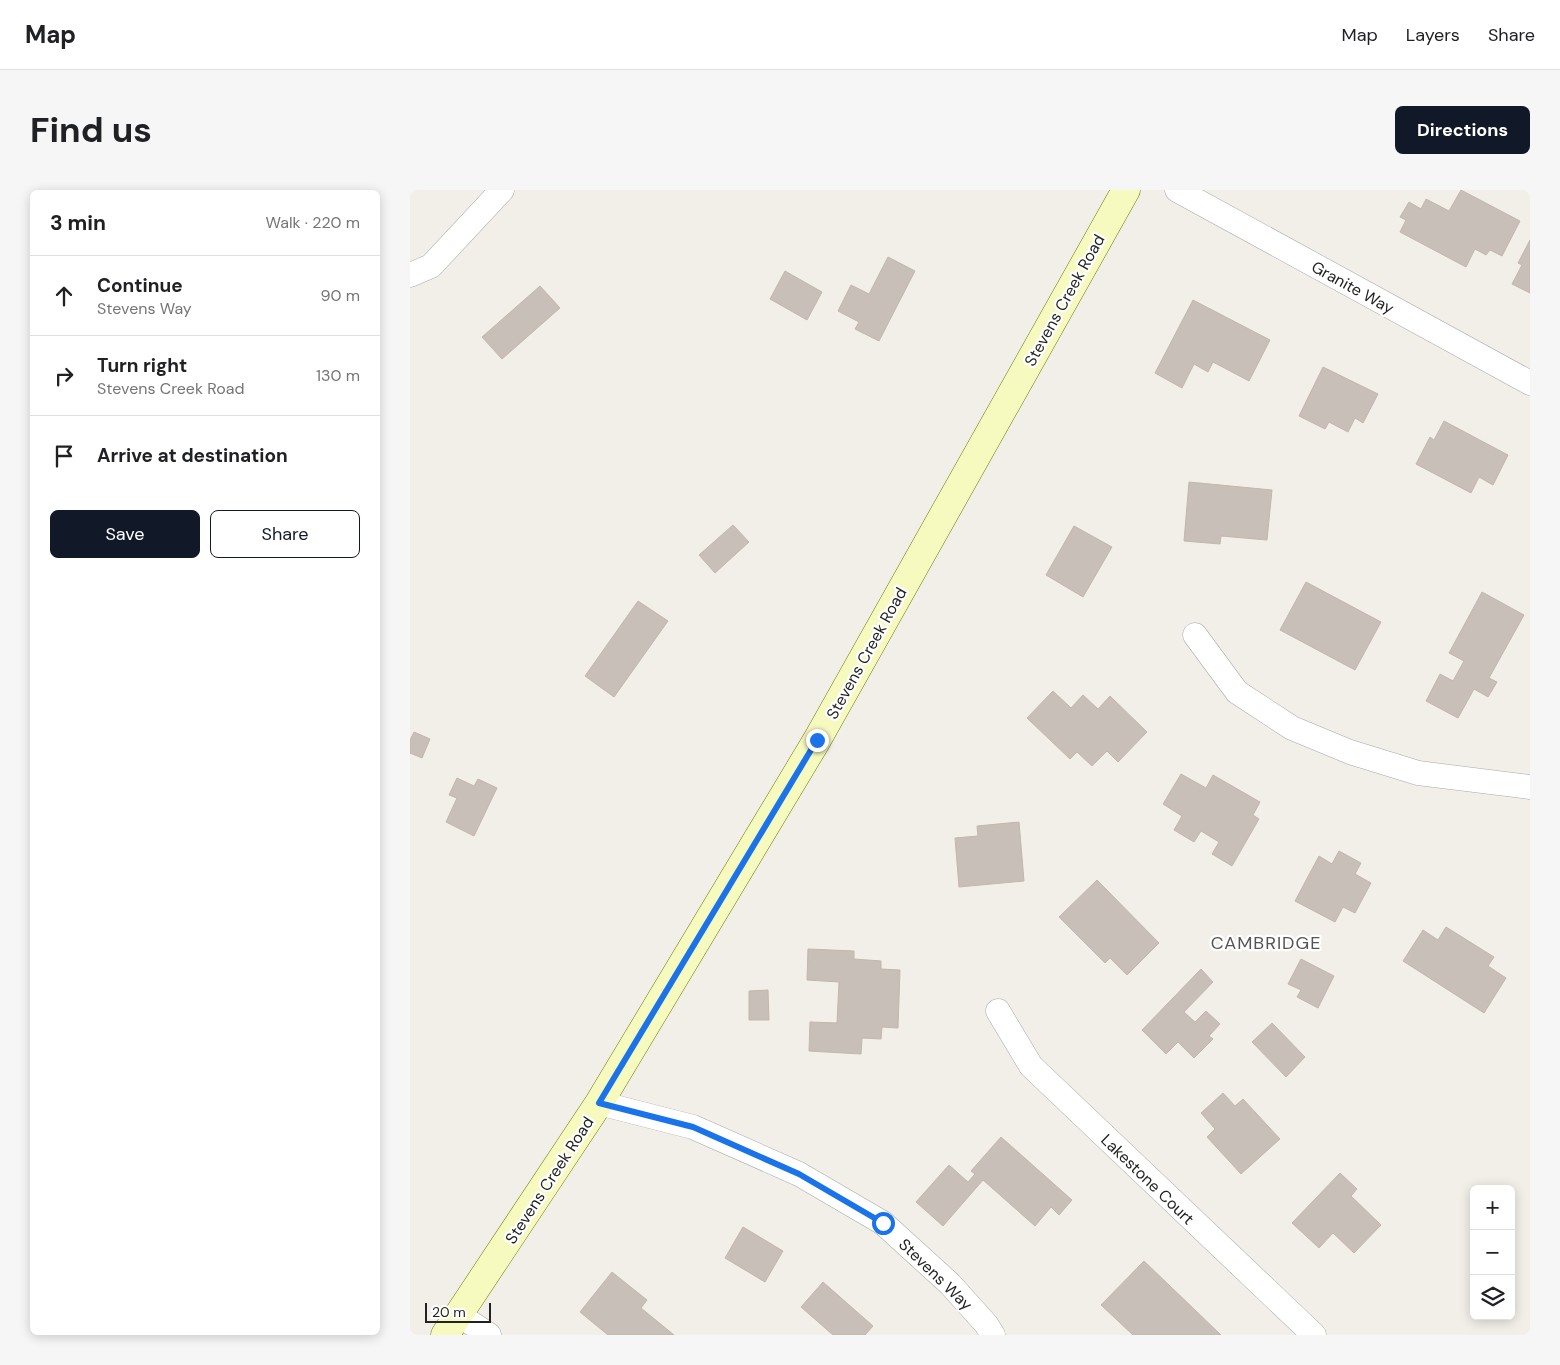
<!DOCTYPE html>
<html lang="en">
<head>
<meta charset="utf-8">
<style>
	:root { --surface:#fff; --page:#f6f6f6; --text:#202124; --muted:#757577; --line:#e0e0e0; --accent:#111827 }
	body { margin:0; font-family:"DM Sans",sans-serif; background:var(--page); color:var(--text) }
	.controls { position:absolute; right:15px; bottom:15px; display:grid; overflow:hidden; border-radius:8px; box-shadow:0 2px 12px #0003 }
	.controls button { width:45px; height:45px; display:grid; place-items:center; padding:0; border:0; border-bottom:1px solid var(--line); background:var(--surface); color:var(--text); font:25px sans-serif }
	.scale { position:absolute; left:15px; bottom:12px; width:66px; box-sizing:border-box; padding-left:5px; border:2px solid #222; border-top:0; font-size:14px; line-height:18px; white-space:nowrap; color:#222; -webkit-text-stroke:4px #fff; paint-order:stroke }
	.stop { position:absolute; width:15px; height:15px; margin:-11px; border:4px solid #1a73e8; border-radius:50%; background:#fff }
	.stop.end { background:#1a73e8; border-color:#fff; box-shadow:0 1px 5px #0008 }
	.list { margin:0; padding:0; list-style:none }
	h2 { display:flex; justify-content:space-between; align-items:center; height:65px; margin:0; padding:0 20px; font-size:21px }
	h2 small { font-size:16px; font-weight:400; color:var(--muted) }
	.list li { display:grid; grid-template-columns:32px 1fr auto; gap:15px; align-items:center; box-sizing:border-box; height:80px; padding:0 20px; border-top:1px solid var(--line) }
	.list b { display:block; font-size:19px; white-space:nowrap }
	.list p { margin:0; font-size:16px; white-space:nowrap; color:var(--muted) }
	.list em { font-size:16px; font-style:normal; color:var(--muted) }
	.actions { display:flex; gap:10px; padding:15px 20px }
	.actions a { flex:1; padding:11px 0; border:1px solid var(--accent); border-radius:8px; text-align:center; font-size:18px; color:var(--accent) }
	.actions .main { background:var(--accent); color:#fff }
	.icon { flex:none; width:28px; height:28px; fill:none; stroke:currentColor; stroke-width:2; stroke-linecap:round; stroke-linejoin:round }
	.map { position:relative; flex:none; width:1120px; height:1145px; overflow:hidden; border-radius:8px }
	header { display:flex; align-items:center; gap:30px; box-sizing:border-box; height:70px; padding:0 25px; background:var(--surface); border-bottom:1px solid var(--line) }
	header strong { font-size:24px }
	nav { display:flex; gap:28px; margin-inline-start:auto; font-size:18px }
	.intro { display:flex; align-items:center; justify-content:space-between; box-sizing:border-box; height:120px; padding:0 30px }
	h1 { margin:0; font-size:35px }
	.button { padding:12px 22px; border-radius:8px; background:var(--accent); color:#fff; font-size:18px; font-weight:700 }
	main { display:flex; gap:30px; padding:0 30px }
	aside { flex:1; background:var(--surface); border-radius:8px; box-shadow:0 2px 12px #0003 }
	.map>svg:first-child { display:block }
	.building { fill:#c7bfb8; stroke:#c4b6ab }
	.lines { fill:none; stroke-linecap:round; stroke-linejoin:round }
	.street-casing { stroke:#a9a9a9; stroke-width:25 }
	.secondary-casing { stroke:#707d05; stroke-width:29 }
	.street { stroke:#fff; stroke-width:24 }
	.secondary { stroke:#f7fabf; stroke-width:28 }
	.route { stroke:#1a73e8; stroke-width:6 }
	.labels { text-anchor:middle; stroke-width:4.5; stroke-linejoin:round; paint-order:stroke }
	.street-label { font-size:16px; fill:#222; stroke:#fff }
	.neighbourhood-label { font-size:18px; letter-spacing:1px; fill:#555; stroke:#fff }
</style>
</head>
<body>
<header>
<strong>Map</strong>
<nav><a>Map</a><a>Layers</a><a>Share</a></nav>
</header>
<div class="intro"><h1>Find us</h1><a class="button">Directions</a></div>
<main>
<aside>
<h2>3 min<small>Walk · 220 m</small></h2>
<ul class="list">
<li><svg class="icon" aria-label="ahead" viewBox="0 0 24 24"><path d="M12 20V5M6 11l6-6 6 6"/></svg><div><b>Continue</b><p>Stevens Way</p></div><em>90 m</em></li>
<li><svg class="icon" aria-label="right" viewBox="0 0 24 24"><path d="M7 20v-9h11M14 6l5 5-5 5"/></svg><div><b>Turn right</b><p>Stevens Creek Road</p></div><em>130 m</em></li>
<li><svg class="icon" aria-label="arrive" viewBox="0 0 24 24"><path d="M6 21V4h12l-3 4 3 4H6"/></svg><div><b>Arrive at destination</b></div></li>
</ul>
<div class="actions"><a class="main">Save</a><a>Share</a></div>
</aside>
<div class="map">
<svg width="1120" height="1145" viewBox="0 0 1120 1145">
	<rect width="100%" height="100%" fill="#f2efe9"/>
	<path class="building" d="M1051,0L1110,31L1092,66L1080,60L1076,65L1065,59L1056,77L990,42L996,30L990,27L999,12L1011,19L1016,9L1039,21Z
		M1120,50V103L1102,94L1112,75L1108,73Z
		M478,67L505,81L469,151L445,139L449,132L428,121L441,95L459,104Z
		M375,81L412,102L397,130L360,109Z
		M130,96L150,118L92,169L72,147Z
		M783,110L860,150L839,191L803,172L798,182L784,174L772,198L745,183Z
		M913,177L968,204L953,233L945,228L938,242L919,232L915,239L889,226Z
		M1034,231L1098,265L1083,295L1069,287L1061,303L1006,274L1020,247L1024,250Z
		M779,292L862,300L857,350L811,346L810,354L774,351Z
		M323,335L339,352L305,383L289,365Z
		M664,336L702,357L673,407L636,385Z
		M896,392L971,432L945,480L870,440Z
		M1072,402L1114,425L1079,488L1087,492L1078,507L1064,499L1048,528L1016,511L1030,484L1043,491L1054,471L1039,463Z
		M228,411L258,431L204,507L175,486Z
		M643,501L661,518L673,505L688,519L700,506L737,542L708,572L697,561L682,576L667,562L660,569L617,528Z
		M4,542L20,549L12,568L0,563V550Z
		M771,584L796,598L803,585L850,612L843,625L849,629L822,676L802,664L809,652L791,641L784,652L764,640L772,626L753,614Z
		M47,588L64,596L68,589L87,598L64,646L36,632L47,608L39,605Z
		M609,632L614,691L549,697L545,648L568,646L567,636Z
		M929,661L951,673L945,684L961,693L945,723L933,717L925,732L885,711L909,666L922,674Z
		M687,690L749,753L717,785L700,768L695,773L649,727Z
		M1036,737L1084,767L1078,776L1096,788L1074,823L993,771L1013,740L1028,750Z
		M398,759L444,761V769L471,771V779L490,780L488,838L472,837L471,849L452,848L451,864L399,861L400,832L427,833L429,792L397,790Z
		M891,769L924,786L908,818L887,807L891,800L878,794Z
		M791,779L803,792L774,822L785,832L796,821L810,834L799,846L803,849L784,868L768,852L756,864L732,840Z
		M358,800L359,830H339V801Z
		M862,833L895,867L876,887L842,852Z
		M813,903L825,916L833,909L870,949L831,984L797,947L805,939L791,923Z
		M591,947L662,1010L649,1025L641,1017L625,1036L573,990L533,1036L506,1012L539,975L558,992L565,984L561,981Z
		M930,983L947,999L941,1006L971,1035L944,1063L923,1043L909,1058L882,1033Z
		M333,1037L373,1061L355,1092L315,1068Z
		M734,1071L811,1145H723L691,1115Z
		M202,1082L237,1110L231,1118L264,1145H198L170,1122Z
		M413,1092L463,1136L455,1145H423L391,1117Z"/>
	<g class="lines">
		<g class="street-casing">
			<path id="street" d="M767,0L1120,193
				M0,85L21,76L92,0
				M785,445L827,502L882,538L940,562L1008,583L1120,597
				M588,821L621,876L904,1145
				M189,913L283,937L389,984L473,1033L540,1094L576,1134L583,1145
				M49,1125L79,1145"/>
		</g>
		<g class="secondary-casing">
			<path id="secondary" d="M35,1145L189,913L407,550L716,0"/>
		</g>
		<use href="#street" class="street"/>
		<use href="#secondary" class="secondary"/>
	</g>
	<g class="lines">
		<path class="route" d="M407,550L189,913L283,937L389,984L473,1033"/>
	</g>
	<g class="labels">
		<g class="street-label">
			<text transform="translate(943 97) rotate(29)" y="6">Granite Way</text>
			<text transform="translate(654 110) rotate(-61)" y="6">Stevens Creek Road</text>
			<text transform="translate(456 463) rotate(-61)" y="6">Stevens Creek Road</text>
			<text transform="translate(738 989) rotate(44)" y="6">Lakestone Court</text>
			<text transform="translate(139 990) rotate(-57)" y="6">Stevens Creek Road</text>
			<text transform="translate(526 1084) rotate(44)" y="6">Stevens Way</text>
		</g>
		<g class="neighbourhood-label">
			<text x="856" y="759">CAMBRIDGE</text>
		</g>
	</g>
</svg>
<div class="controls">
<button>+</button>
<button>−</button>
<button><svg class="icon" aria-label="layers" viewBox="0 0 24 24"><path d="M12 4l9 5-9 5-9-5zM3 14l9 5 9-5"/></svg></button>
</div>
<div class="scale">20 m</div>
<div class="stop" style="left:473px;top:1033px"></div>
<div class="stop end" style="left:407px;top:550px"></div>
</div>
</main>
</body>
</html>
